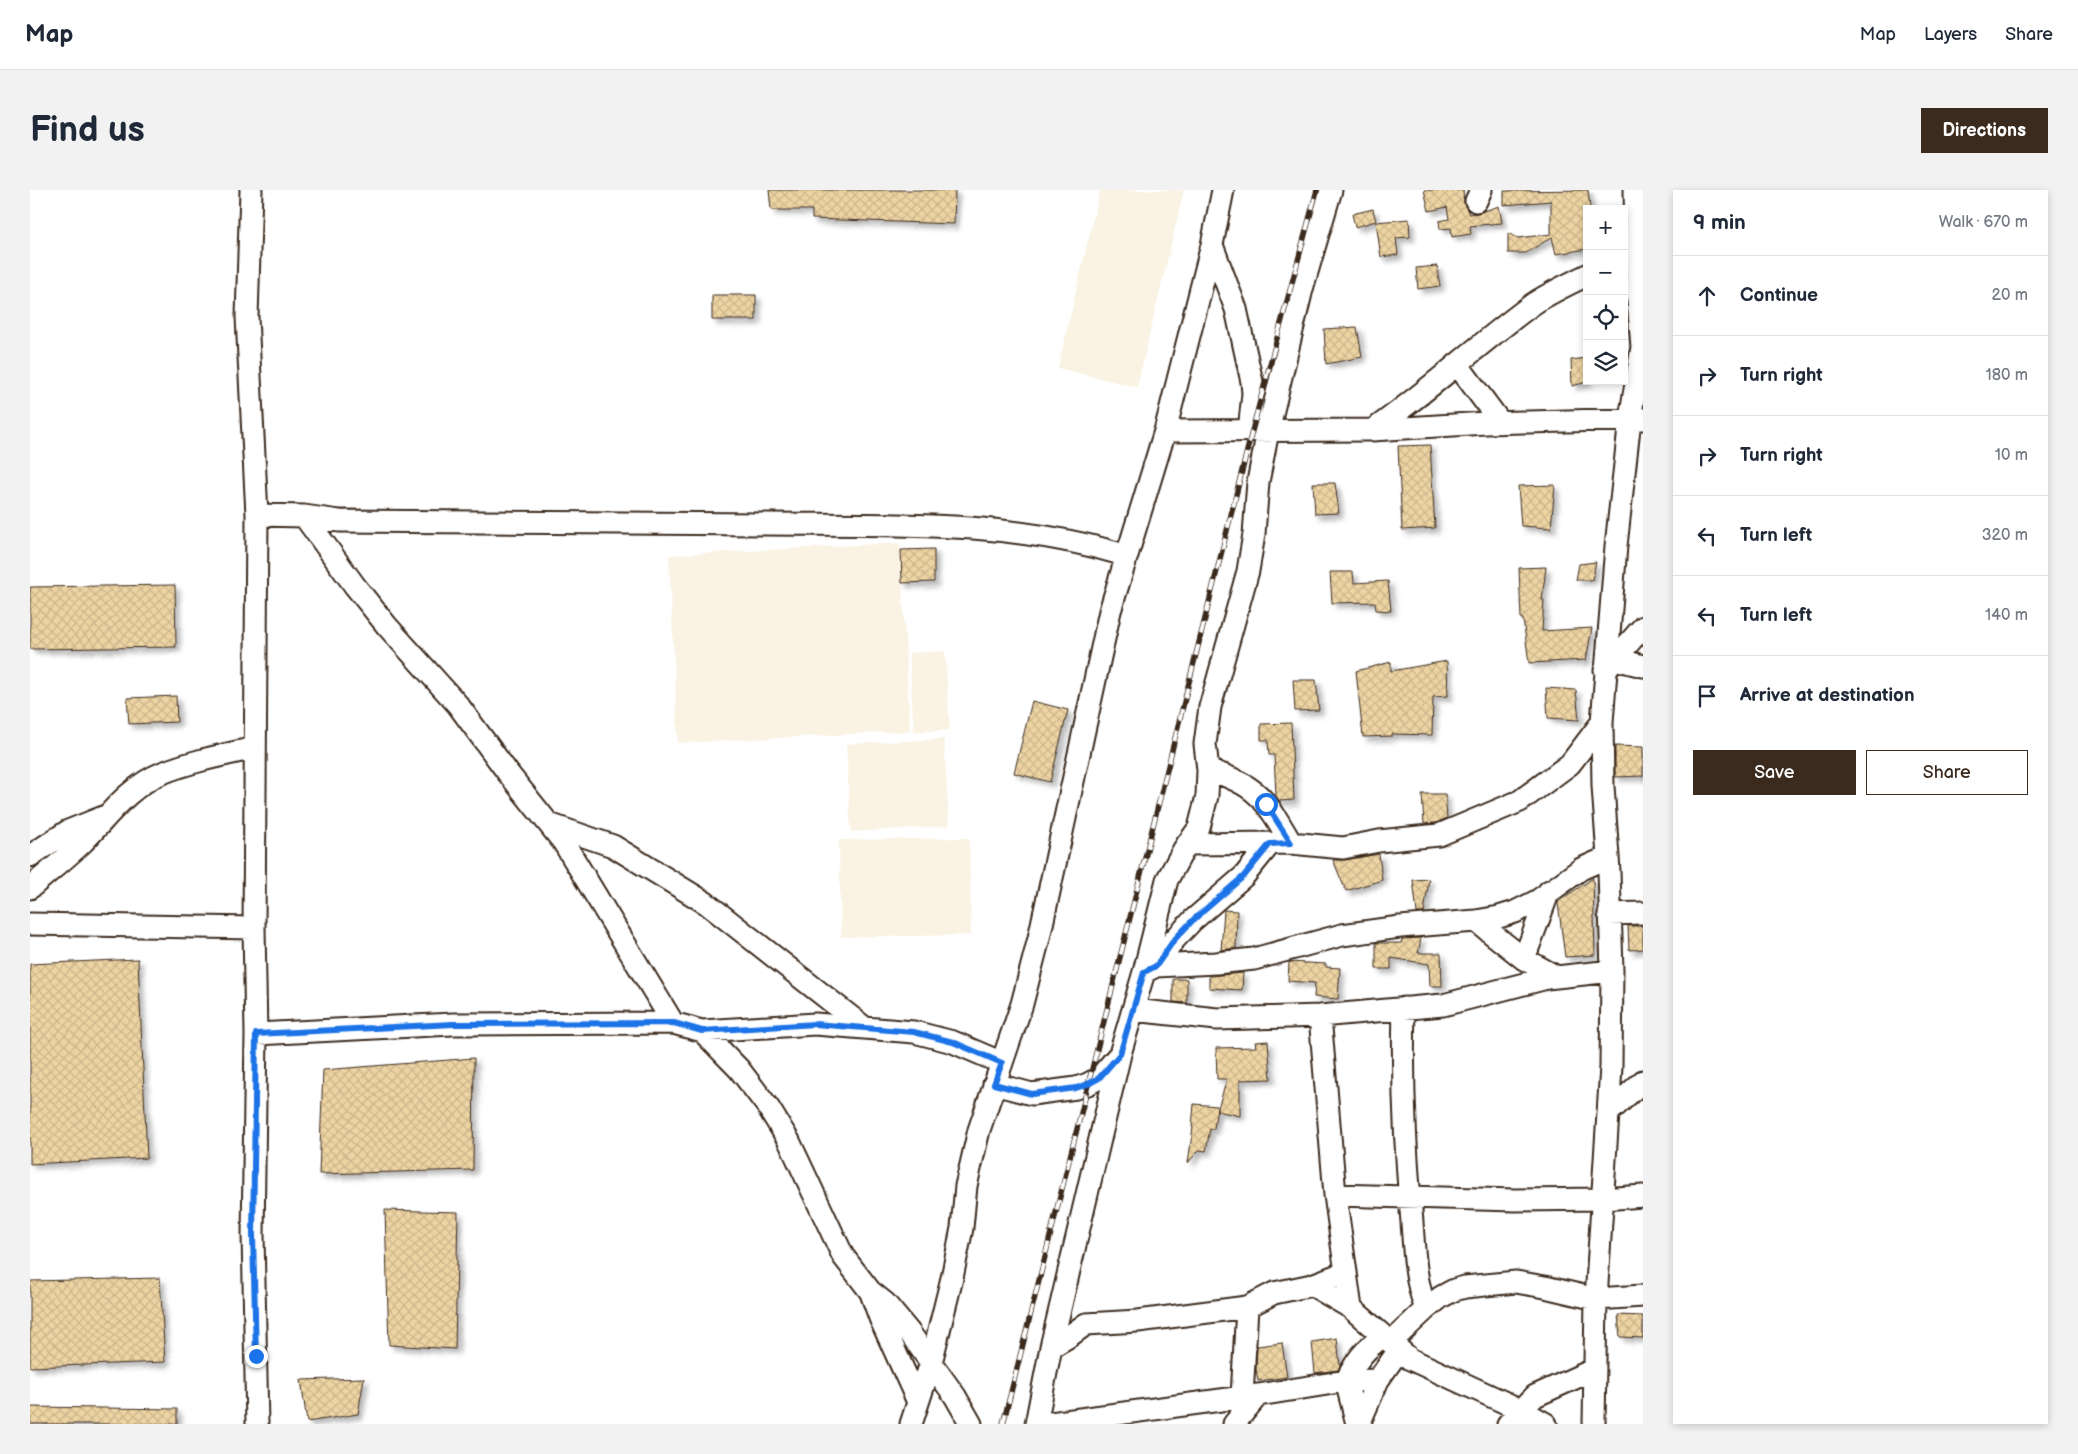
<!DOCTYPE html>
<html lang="en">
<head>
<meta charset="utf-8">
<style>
	:root { --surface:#fff; --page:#f2f2f3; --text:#1f2937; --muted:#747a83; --line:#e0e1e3; --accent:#3b2a1e }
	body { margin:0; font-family:"Balsamiq Sans",sans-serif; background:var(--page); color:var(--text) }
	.controls { position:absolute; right:15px; top:15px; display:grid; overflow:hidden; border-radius:0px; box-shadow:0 2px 8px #0003 }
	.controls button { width:45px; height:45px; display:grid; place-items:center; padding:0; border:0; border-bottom:1px solid var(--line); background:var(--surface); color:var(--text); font:25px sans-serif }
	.stop { position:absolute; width:15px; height:15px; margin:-11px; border:4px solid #1a73e8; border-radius:50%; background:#fff }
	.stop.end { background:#1a73e8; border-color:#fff; box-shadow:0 1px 5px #0008 }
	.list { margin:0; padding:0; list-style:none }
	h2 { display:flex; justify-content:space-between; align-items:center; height:65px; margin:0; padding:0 20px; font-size:21px }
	h2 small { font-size:16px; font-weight:400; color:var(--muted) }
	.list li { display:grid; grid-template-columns:32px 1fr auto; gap:15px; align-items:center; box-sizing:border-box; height:80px; padding:0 20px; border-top:1px solid var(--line) }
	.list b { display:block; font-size:19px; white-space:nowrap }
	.list em { font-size:16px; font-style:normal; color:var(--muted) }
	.actions { display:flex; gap:10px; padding:15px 20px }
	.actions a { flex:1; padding:11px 0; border:1px solid var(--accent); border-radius:0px; text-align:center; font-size:18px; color:var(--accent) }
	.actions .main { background:var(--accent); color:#fff }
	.icon { flex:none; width:28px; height:28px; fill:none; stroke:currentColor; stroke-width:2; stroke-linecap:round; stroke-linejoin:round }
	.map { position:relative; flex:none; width:1613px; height:1234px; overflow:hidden; border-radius:0px }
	header { display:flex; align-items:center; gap:30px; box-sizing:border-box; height:70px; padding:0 25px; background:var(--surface); border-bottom:1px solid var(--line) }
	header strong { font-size:24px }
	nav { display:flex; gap:28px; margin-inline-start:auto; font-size:18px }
	.intro { display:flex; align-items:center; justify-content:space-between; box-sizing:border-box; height:120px; padding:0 30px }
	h1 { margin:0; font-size:35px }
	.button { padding:12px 22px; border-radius:0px; background:var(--accent); color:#fff; font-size:18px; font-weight:700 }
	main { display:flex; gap:30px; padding:0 30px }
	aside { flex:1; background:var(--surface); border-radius:0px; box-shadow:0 2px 8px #0003 }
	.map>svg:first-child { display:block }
	.built { fill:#faf2e3 }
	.building { fill:url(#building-cross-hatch); stroke:#3b2a1e; filter:url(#shadow) }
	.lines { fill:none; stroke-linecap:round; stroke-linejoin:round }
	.minor-casing { stroke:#3b2a1e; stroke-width:25 }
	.minor { stroke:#fff; stroke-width:21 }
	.rail-casing { stroke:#3b2a1e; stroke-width:5.5 }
	.rail { stroke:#fff; stroke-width:4; stroke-dasharray:11; stroke-linecap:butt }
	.route { stroke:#1a73e8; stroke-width:6 }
</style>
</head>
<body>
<header>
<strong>Map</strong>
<nav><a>Map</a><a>Layers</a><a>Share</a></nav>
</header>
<div class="intro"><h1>Find us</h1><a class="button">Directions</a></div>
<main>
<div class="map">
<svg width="1613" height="1234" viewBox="0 0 1613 1234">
	<defs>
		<pattern id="building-cross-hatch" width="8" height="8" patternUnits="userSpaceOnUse" patternTransform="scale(1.25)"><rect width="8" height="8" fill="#edd4a3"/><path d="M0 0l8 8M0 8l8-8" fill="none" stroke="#ccb68c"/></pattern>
		<filter id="shadow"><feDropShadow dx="4.5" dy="4.5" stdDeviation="2.5" flood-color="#0004"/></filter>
	</defs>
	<rect width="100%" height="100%" fill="#fff"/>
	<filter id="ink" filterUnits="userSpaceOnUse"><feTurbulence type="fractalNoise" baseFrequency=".02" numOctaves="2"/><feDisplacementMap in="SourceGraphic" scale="10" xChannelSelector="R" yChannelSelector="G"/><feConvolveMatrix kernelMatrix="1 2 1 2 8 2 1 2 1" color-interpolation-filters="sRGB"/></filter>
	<g filter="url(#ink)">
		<path class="built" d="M1070,0H1154L1107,197L1028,178Z
			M870,353L880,541L648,553L639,365Z
			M915,461L920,540L884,542L879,463Z
			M914,549L919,636L821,642L816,554Z
			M939,648L941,745L811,747L809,650Z"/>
		<path class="building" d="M739,0H925L924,34L782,29V20H741Z
			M1394,0H1433L1434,13L1439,24L1448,23L1469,16L1472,33L1440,36L1441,44L1422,47L1421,38L1410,39L1409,31L1419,29L1417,17L1399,21Z
			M1558,0L1560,19H1557V59L1526,64L1522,47L1496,63H1478V43L1488,48L1521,44V11L1474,15V1Z
			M1343,19L1346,31L1325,37L1322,24Z
			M1379,29L1380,47L1366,48L1368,65L1351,67L1346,32Z
			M1407,76L1410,96L1388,99L1386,78Z
			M682,105H726V130H682Z
			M1327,137L1332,167L1296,174L1294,139Z
			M1557,168V192L1542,196L1541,170Z
			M1400,255L1405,338L1372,340L1368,256Z
			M1283,293H1305L1309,323L1285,324Z
			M1525,295L1521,338L1491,336L1488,296Z
			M904,359V392L872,393L871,360Z
			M1566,372L1562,390H1546L1549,374Z
			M1516,377L1512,410H1514L1512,441L1562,438L1556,470L1499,473L1493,429H1491L1489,378Z
			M1300,382H1323L1324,393L1358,391L1361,421L1346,420L1345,412L1302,413Z
			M145,395L146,457L0,459V397Z
			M1417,471L1418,506L1403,507L1402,545L1362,544V546L1333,547L1326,481L1361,472V481Z
			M1263,490H1286L1289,520L1265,521Z
			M1516,498L1546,500L1549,530L1518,528Z
			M146,506L147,532L99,534L97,508Z
			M1002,511L1038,520L1020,592L984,583Z
			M1261,533L1264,610L1249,611L1246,606L1244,565H1239L1238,550H1231V534Z
			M1585,556L1613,557V586L1585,587Z
			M1392,604H1415L1417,628L1406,633L1394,634Z
			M1349,664L1352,690L1316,701L1303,670H1315Z
			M1563,688L1565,765L1535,767L1528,713L1529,711Z
			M1399,689L1394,723H1387L1383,690Z
			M1194,720L1207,721L1206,758L1191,760Z
			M1598,736H1613V759L1599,760Z
			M1391,748L1388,763H1411L1412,796H1400L1399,774L1361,768V779H1346V753H1371L1372,749Z
			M108,769L117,968L0,974V774Z
			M1259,772L1296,774V777L1310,778L1308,809L1284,807L1285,793L1258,791Z
			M1213,783L1212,800L1179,798V786Z
			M1143,789H1157V813L1143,812Z
			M1238,851L1241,889L1210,890V926L1187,921L1197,889H1187L1186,858L1226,857L1225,852Z
			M444,868L443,980L289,984L293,880Z
			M1164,914L1187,916L1184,939H1180L1176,961L1169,960L1158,973L1163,937H1162Z
			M355,1020L428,1022L425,1159L359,1155Z
			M130,1088L135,1172L0,1177V1091Z
			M1588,1125L1613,1126V1148L1590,1147Z
			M1307,1148L1310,1176L1308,1180L1285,1183L1282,1152Z
			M1252,1153L1257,1187L1228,1191L1226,1179L1227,1156Z
			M334,1188L328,1224L277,1232L271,1190Z
			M0,1217L147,1219V1234H0Z"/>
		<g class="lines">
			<g class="minor-casing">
				<path id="minor" d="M221,0L217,127L227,325L224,738L226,844L223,1045L227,1234
					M1446,11L1451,0
					M1182,55L1206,119L1222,192L1223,204L1219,241
					M1427,174L1470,232
					M1343,240C1399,201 1448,154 1503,114C1519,103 1539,94 1557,85
					M1135,241L1342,240L1456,233L1613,229
					M227,325L274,326L309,331C451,332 592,333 734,334C855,335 981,329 1097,366
					M274,326L325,396L357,436L428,515L478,583L534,653L643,833
					M1585,469L1613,476
					M1575,480L1613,437
					M1178,580C1227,594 1236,610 1261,653
					M519,634L583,656L676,713L835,838
					M1157,654L1261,653L1313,658L1349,651L1409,645L1490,611L1540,574L1572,532
					M0,666L38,641L73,627
					M0,698C17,683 35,669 52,653C77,628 98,597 132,583C162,571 194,565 225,558
					M1579,724L1613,723
					M1446,731L1494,769L1527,787
					M0,734L224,738
					M1494,769L1519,701
					M1126,776L1186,773L1224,769L1312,745L1370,737L1446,731L1469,727L1485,722L1507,711L1551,679L1578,667
					M1116,781L1126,776L1144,750L1163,730L1214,686L1240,654
					M1374,818C1372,889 1375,961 1382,1032C1384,1061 1385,1091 1396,1119
					M1103,820L1187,829L1290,826L1413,815L1517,788L1582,781
					M1290,826L1305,1005L1321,1118
					M672,841L709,879L738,917L759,951L813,1066L840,1101L855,1113L879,1142L925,1206L941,1234
					M226,844L423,834L643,833L672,841L785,834L884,842L923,852L972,873
					M964,894L1002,904L1046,898L1058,894L1069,888L1088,866
					M1579,922L1613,891
					M1305,1005L1485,1010L1573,1009L1613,1006
					M1282,1095L1321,1118L1380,1169L1491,1220L1516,1234
					M842,1106L850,1128L888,1212
					M1361,1152L1396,1119L1411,1107L1424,1100L1435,1097L1486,1092L1515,1097L1566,1109L1613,1106
					M1021,1157L1038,1147L1056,1134L1108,1131L1217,1117L1244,1103L1282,1095L1316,1082
					M1212,1207L1217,1117
					M881,1234L901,1173L922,1088L932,1038L936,996L949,940L992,814L1009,748L1080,421L1135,241L1182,55L1193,0
					M1006,1234L1021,1157L1090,864L1114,782L1137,690L1154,659L1169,638L1177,606L1178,580L1175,554L1180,517L1218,381L1224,344L1228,292L1238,241L1272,99L1301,0
					M1013,1234L1228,1205L1316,1191L1348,1190
					M1204,1234L1228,1205
					M1327,1234L1316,1191C1326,1171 1334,1160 1352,1147
					M1329,1234L1348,1190L1369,1160
					M1478,1234L1505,1206L1565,1179
					M1564,1234L1566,1109L1581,877L1582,781L1579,681L1573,596L1572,532L1586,356L1600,229L1612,157L1607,100L1605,0"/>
			</g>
			<use href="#minor" class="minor"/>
			<g class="rail-casing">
				<path id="rail" d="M973,1234L1222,241L1287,0"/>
			</g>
			<use href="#rail" class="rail"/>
		</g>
	</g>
	<g class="lines" filter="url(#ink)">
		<path class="route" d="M226,1166L223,1045L226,844L423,834L644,833L672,841L785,834L884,842L923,852L972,873L964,894L1002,904L1046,898L1058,894L1069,888L1090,864L1114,782L1126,776L1144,750L1163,730L1214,686L1240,654L1261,653L1236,614"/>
	</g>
</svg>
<div class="controls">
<button>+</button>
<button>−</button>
<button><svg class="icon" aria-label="locate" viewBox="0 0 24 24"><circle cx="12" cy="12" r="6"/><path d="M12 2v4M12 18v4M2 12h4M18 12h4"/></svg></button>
<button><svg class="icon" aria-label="layers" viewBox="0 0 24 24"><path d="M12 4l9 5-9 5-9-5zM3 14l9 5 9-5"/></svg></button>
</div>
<div class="stop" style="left:1236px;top:614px"></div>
<div class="stop end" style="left:226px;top:1166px"></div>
</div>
<aside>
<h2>9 min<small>Walk · 670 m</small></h2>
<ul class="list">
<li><svg class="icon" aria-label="ahead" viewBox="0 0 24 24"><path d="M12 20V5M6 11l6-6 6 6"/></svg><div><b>Continue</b></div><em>20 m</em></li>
<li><svg class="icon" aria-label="right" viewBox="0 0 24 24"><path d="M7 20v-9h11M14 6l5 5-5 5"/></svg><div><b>Turn right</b></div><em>180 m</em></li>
<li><svg class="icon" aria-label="right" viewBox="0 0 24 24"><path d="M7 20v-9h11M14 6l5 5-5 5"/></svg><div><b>Turn right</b></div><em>10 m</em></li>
<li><svg class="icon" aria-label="left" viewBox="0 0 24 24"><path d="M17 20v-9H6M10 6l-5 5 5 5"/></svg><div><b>Turn left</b></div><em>320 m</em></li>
<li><svg class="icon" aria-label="left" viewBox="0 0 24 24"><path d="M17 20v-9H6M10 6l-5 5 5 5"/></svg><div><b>Turn left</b></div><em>140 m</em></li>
<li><svg class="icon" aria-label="arrive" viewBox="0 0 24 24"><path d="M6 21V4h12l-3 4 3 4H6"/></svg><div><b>Arrive at destination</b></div></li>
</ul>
<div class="actions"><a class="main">Save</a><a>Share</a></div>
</aside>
</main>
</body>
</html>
